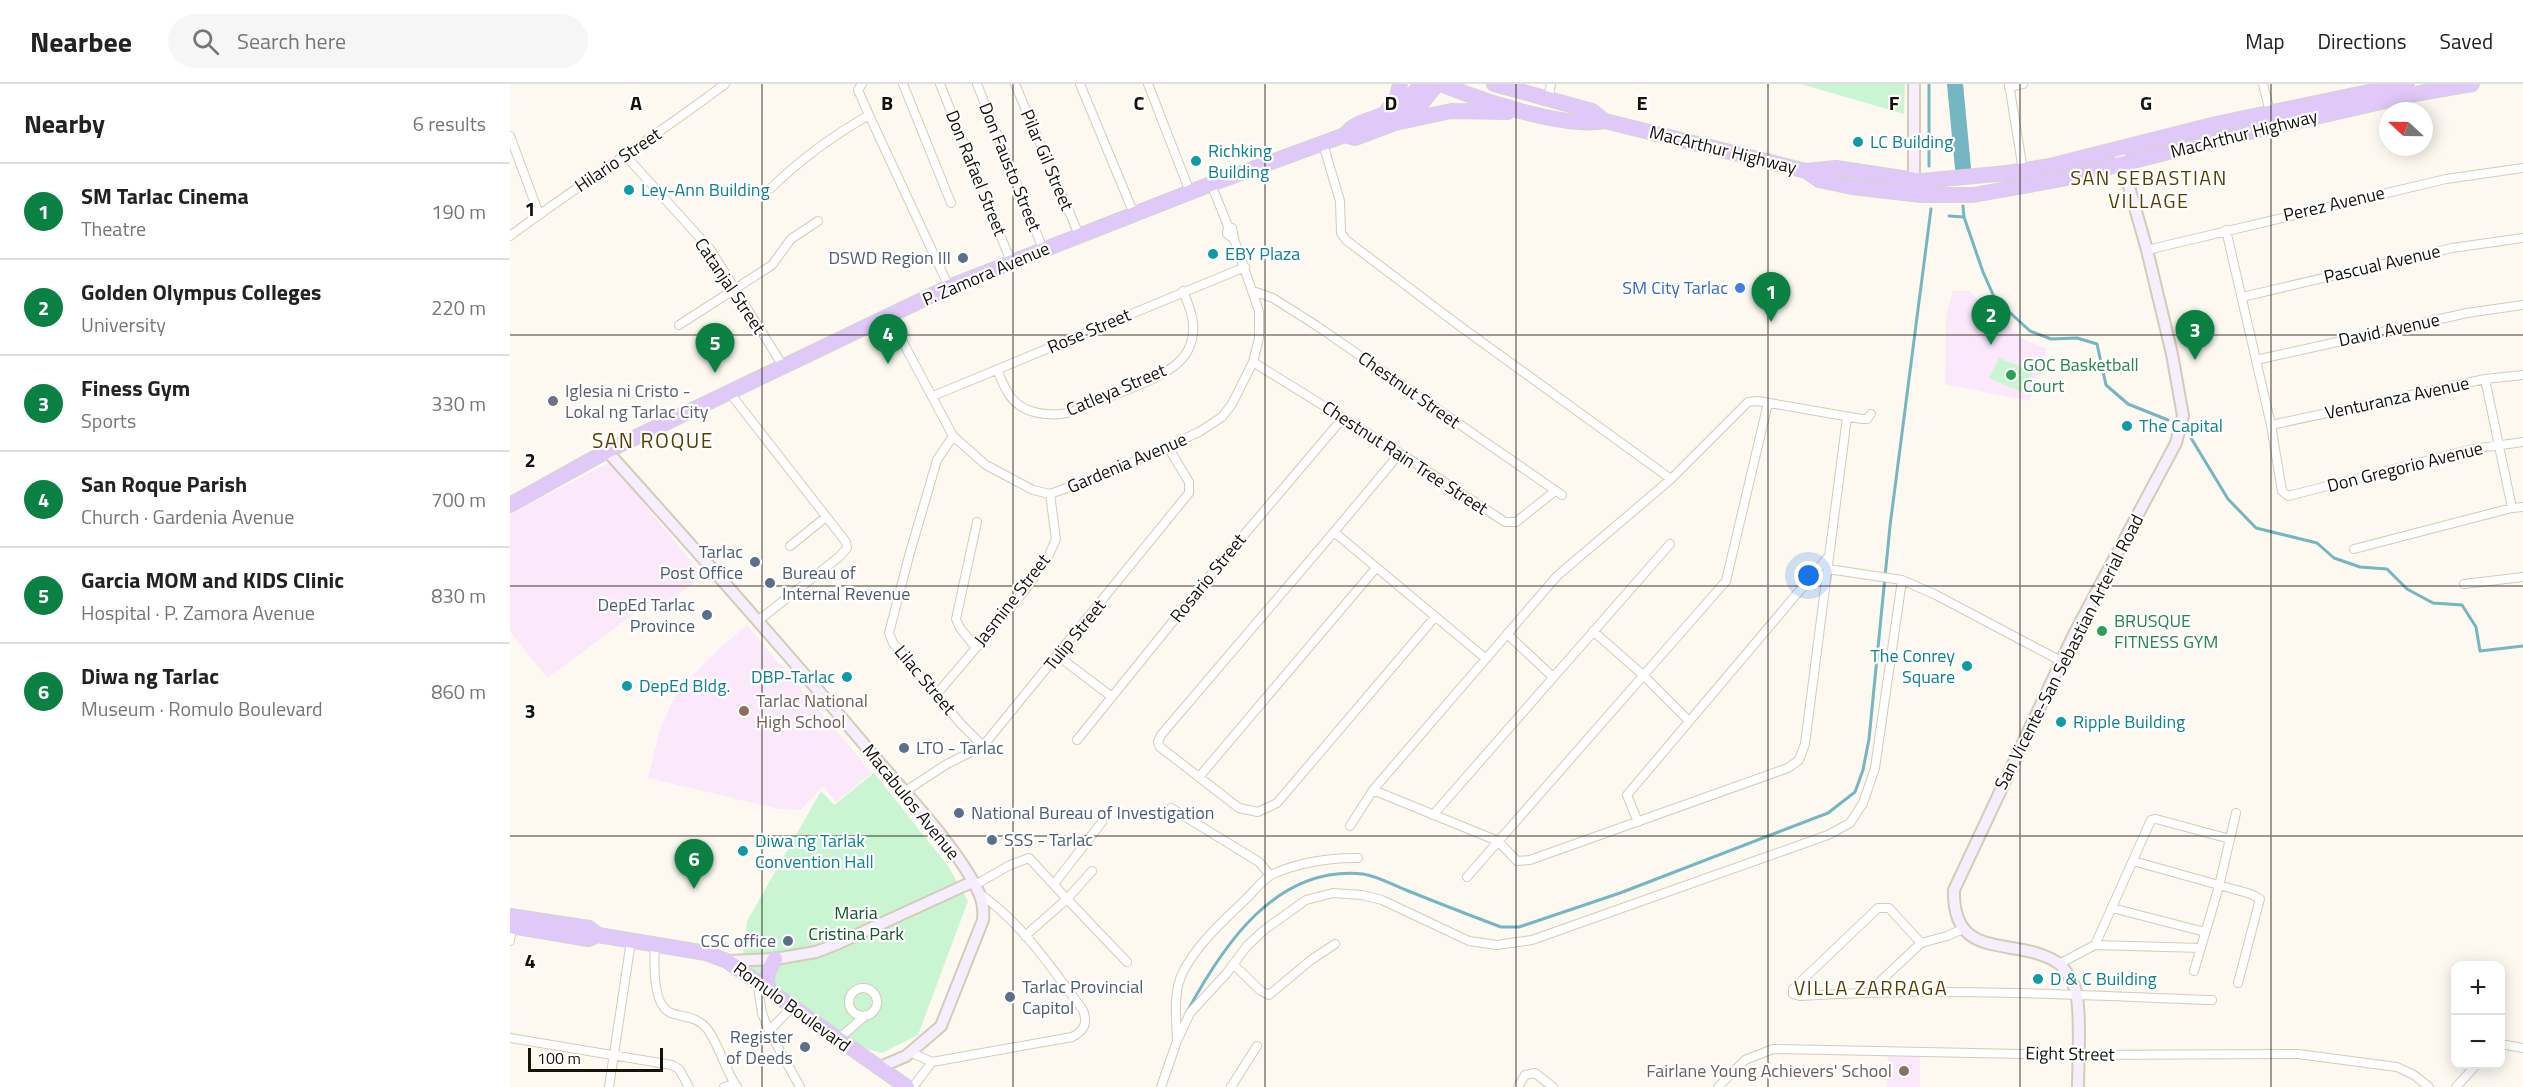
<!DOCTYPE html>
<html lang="en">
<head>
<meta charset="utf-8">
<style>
	:root { --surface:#fff; --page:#f6f6f6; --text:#222; --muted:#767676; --line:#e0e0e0; --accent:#0b8043 }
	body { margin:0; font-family:"Titillium Web",sans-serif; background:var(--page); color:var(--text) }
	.controls { position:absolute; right:18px; bottom:18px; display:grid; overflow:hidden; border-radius:12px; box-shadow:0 3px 15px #0003 }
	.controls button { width:54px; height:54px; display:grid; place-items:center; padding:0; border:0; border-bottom:2px solid var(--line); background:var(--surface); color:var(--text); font:30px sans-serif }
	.compass { position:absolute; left:1869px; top:18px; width:54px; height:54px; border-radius:50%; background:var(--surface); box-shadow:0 3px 15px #0003; rotate:292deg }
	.scale { position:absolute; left:18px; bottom:15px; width:135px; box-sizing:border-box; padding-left:6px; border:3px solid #15120a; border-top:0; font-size:16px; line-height:21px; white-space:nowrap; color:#15120a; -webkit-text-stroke:4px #fff; paint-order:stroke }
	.you { position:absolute; left:1299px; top:492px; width:21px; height:21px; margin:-15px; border:4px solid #fff; border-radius:50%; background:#1a73e8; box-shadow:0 0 0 9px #1a73e833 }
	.badge { display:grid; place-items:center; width:39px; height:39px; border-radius:50%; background:var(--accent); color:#fff; font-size:20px; font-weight:700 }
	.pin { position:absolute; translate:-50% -50px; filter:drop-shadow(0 2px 3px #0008) }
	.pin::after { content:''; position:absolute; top:32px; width:21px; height:18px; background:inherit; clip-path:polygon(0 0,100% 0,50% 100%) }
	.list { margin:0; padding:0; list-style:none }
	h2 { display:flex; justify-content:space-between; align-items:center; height:78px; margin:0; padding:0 24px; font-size:26px }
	h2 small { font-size:20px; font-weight:400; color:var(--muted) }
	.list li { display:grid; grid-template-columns:39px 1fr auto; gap:18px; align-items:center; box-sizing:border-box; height:96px; padding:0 24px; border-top:2px solid var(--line) }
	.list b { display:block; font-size:22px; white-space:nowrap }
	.list p { margin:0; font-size:20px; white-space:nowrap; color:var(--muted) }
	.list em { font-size:20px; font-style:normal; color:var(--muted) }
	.icon { flex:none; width:33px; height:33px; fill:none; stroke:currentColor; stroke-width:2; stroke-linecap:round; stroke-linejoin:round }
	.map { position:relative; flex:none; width:2013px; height:1003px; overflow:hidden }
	header { display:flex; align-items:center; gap:36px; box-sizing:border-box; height:84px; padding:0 30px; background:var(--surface); border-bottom:2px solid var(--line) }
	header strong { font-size:28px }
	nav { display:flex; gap:33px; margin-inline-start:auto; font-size:21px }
	.search { width:420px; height:54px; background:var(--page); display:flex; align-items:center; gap:15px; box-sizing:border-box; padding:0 21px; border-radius:33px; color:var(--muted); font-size:22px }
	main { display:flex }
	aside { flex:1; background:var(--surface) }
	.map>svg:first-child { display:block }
	.education { fill:#fbe9fb }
	.green { fill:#caf5d2 }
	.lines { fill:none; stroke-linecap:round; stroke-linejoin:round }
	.stream { stroke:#74b6c2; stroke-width:3 }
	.river { stroke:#74b6c2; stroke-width:16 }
	.street-casing { stroke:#d5cbb7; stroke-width:10 }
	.secondary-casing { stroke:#d5cbb7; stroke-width:14 }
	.highway-casing { stroke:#d5d4d3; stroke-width:16 }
	.street { stroke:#fff; stroke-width:8 }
	.secondary { stroke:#f6eefd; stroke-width:10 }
	.highway { stroke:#e0c8f9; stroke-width:14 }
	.grid { fill:none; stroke:#15120a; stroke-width:1.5; stroke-opacity:0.55 }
	.culture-dot { fill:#0f9aa8; stroke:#fff; stroke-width:2 }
	.service-dot { fill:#5c6f8a; stroke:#fff; stroke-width:2 }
	.shop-dot { fill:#3f7fe0; stroke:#fff; stroke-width:2 }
	.leisure-dot { fill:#2e9e5b; stroke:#fff; stroke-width:2 }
	.worship-dot { fill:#6b7280; stroke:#fff; stroke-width:2 }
	.education-dot { fill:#8d6e63; stroke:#fff; stroke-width:2 }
	.labels { text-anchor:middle; stroke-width:4.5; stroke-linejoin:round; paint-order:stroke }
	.street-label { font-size:18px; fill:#15120a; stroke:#fff }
	.culture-label { font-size:18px; fill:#0d838f; stroke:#fff; text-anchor:start }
	.service-label { font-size:18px; fill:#4e5e75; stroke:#fff; text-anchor:end }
	.shop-label { font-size:18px; fill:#366cbe; stroke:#fff; text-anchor:end }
	.leisure-label { font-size:18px; fill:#27864d; stroke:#fff; text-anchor:start }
	.worship-label { font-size:18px; fill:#5b616d; stroke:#fff; text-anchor:start }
	.education-label { font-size:18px; fill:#785e54; stroke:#fff; text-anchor:start }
	.park-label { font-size:18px; fill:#12582c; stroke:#fff }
	.neighbourhood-label { font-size:20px; letter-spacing:1.5px; fill:#5a3e00; stroke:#fff }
	.quarter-label { font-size:21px; letter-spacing:1.5px; fill:#5a3e00; stroke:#fff }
	.grid-label { font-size:20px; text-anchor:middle; font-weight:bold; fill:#15120a; stroke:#fff; stroke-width:4.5; stroke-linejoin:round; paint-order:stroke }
</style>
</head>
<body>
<header>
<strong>Nearbee</strong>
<div class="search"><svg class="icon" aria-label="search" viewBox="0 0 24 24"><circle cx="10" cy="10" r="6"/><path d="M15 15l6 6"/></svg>Search here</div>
<nav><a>Map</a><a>Directions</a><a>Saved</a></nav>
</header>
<main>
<aside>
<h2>Nearby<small>6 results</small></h2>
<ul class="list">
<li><span class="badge">1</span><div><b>SM Tarlac Cinema</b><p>Theatre</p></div><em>190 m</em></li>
<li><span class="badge">2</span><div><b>Golden Olympus Colleges</b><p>University</p></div><em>220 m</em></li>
<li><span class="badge">3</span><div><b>Finess Gym</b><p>Sports</p></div><em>330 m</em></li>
<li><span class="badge">4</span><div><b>San Roque Parish</b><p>Church · Gardenia Avenue</p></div><em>700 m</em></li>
<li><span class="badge">5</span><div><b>Garcia MOM and KIDS Clinic</b><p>Hospital · P. Zamora Avenue</p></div><em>830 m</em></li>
<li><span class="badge">6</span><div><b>Diwa ng Tarlac</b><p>Museum · Romulo Boulevard</p></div><em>860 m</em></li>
</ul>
</aside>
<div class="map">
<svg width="2013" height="1003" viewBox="0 0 2013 1003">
	<rect width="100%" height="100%" fill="#fdf9f1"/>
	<path class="education" d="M1443,207H1459L1515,256L1537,265L1519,317L1435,300L1436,232Z
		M100,378L193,492L158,517L143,516L37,594L0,547V430Z
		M237,541L362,689L326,718L313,702L291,726L269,725L138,694L150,645L167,608L211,563Z
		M1378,969L1410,971V1003H1377Z"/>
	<path class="green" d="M1291,0H1395L1394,30Z
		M1489,274L1523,288L1514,309L1479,294Z
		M364,689L438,782L458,817L408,951L372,969L347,962L232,881L237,837L311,707L324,721Z"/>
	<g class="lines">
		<path class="stream" d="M1419,82V0
			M1453,122L1454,133L1473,188L1485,215L1520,247L1541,255L1567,254L1587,260L1596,301L1618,320L1658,336
			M1439,132L1454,133
			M1681,354L1718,415L1746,444L1807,459L1824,474L1850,483L1877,485L1897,505L1923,519L1952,521L1966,543L1970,567L2013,562
			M677,928C713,861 766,781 853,790C867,792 883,801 896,806C928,819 959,831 991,843H1009L1110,809L1318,729L1345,708L1353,686L1359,655L1380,442L1421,125"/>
		<path class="river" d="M1445,0L1453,84"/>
		<g class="street-casing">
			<path id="street" d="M352,0L348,6L359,31L439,203
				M393,0L441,119
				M430,0L501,178
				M467,0L533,165
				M505,0L569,151
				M570,0L624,130
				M638,0L680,108
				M1499,0L1513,86
				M1753,0L1760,28
				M1499,3L1513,0
				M1038,16L1041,0
				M0,52L29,130
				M813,60L830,117L831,149L836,156L947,240L1161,395L1238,318L1248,317L1352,335H1357L1361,330
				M115,71L200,165L273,282
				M261,104C291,75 322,52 359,31
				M718,142L717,150L724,155
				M1716,146L1761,341L1772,407L1778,412L1963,365L2013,358
				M0,152C71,99 145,53 215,0
				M1637,166L1936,95L2013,84
				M743,207L763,214L807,242L1052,411
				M1732,213L1942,164L2013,154
				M379,232L443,352L476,381L523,406L540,410L603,387L689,348L712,333L722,320L743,278L749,254V227L724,155L722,144L718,142L701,100
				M169,241L262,181L281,155L308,137
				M1746,276L1957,229L2013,221
				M743,278L890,369L995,438H1006L1045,407
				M487,286C494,301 499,318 516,325C526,330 545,332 556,329C568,327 579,320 590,316C615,306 668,291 679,264C688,244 681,226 673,207
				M1975,295L2002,424
				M219,308L336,458L337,464L329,473L249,536
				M423,312L735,183
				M1761,341L1975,295L2013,291
				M443,352L427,376L399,472L379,549L383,559L451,640L473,662
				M890,369L824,448L975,574
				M1161,395L1047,492L863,706L988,757L1007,777L1020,776L1278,684L1289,676L1295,660L1337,333
				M824,448L651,651L648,658L650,663L729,724L748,728L767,719L925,533
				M280,462L316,433
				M1844,465L2002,424L2013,423
				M1318,485L1392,496L1426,511L1551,577
				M1954,500L2013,493
				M1083,547L1133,591L1179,637
				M997,550L1043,593
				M466,564L450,544L446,535L467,438
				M548,572L602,613
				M426,611L516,505L538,473L546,455L540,410
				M567,656L711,478L832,335
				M689,693L866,484
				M394,708L437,680L473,662L679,409V398L658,363
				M661,724L749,778L760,791
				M923,731L1160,460
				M1128,738L1117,711L1318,473
				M840,742L863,706
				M1623,777L1741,810L1750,815L1728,899
				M957,793L1216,497L1258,319
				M544,800L592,738
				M465,801L500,781L519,774L557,815L582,787
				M1602,824L1695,848
				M515,852L557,815L617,878
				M0,857L2,841
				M1411,859L1379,824H1368L1283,905V910L1290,912C1427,903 1565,911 1702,916
				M145,860C144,877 142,922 161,929C176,934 187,932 198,946C210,963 215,986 227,1003
				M1585,861L1691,864
				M723,880L751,907L759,911L801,876L825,860
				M1549,880L1585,861L1641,736L1646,735L1720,755
				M1684,887L1709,802L1726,729
				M247,897L252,929L259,947L290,1003
				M339 918a14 14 0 1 1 28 0a14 14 0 1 1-28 0Z
				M1359,908L1411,859L1437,852L1453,845
				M259,947L282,923
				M0,954L162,981L169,985L179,1003
				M327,956L355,932
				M667,956C666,935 663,907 673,888C688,858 716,835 739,812C746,805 754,794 763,790C787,779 822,773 848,774
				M1990,960L2013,964
				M400,968L422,978
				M99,1003L121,857
				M214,1003L225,1000
				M403,1003L422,978L562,953C574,947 578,940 573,926C543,886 512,839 470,810
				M651,1003L667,957L680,929L716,890L737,862L754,846L796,816L823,809L852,811L872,816L959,857L987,861L1022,856L1318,751L1340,739L1353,719L1365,684L1392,496
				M721,1003L747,962
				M1008,1003L1015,991L1025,989L1043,1003
				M1208,1003L1235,976L1263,965L1568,971L1788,970L1887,983L1904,991L1919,1003
				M1946,1003L1967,980"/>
		</g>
		<g class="secondary-casing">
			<path id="secondary" d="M1404,0V96
				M97,367C185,465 273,564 358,665C392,706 447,762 469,809C473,818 474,826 473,836L431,942L396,972L368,984
				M217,877L265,875L306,868L329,859L462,798
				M1568,1003C1568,982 1572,918 1564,902C1561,895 1554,883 1548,879C1507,851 1442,880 1444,806L1564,550L1666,359L1673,332L1662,270L1637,166L1608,64"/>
		</g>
		<g class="highway-casing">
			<path id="highway" d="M931,0C970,16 1054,45 1095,37
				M984,0L1082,27L1095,37L1296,87L1309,96L1342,103L1411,111H1463L1552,95L1714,54L1910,9L1962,0
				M877,27L887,13L890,0
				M885,39L941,27L998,28
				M835,51L845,54L885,39L907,25L927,0
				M1296,87L1326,84L1412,97L1497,89L1540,82L1706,40L1897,0
				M0,421L97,367L439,203L701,100L835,51C845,37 861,37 876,29C891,22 902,12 912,0
				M0,832L79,844L88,851L196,869L217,877L397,1003
				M0,842L78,855L88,851
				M259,906C255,893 258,886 265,875"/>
		</g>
		<use href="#street" class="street"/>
		<use href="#secondary" class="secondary"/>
		<use href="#highway" class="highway"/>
	</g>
	<path class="grid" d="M252,0V1003M503,0V1003M755,0V1003M1006,0V1003M1258,0V1003M1510,0V1003M1761,0V1003M0,251H2013M0,502H2013M0,752H2013"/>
	<g class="culture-dot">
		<circle cx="1348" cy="58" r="6"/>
		<circle cx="686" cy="77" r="6"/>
		<circle cx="119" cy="106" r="6"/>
		<circle cx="703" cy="170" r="6"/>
		<circle cx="1617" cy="342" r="6"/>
		<circle cx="1457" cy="582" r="6"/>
		<circle cx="337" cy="593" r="6"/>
		<circle cx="117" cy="602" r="6"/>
		<circle cx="1551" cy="638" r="6"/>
		<circle cx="233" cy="767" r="6"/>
		<circle cx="1528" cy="895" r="6"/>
	</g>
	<g class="service-dot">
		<circle cx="453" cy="174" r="6"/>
		<circle cx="245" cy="478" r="6"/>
		<circle cx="260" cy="499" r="6"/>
		<circle cx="197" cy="531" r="6"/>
		<circle cx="394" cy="664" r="6"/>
		<circle cx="449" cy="729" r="6"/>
		<circle cx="482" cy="756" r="6"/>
		<circle cx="278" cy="857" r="6"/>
		<circle cx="500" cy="913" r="6"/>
		<circle cx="295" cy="963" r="6"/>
	</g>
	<circle class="shop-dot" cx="1230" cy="204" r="6"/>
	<g class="leisure-dot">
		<circle cx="1501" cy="291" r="6"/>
		<circle cx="1592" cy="547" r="6"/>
	</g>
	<circle class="worship-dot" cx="43" cy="317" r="6"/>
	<g class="education-dot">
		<circle cx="234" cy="627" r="6"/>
		<circle cx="1394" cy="987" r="6"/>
	</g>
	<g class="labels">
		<g class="street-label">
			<text transform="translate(1734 50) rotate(-14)" y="6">MacArthur Highway</text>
			<text transform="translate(1213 66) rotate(14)" y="6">MacArthur Highway</text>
			<text transform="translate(108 76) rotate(-34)" y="6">Hilario Street</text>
			<text transform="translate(537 76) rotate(67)" y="6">Pilar Gil Street</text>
			<text transform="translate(500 83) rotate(68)" y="6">Don Fausto Street</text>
			<text transform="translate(466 89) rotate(68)" y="6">Don Rafael Street</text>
			<text transform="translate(1824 120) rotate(-13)" y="6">Perez Avenue</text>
			<text transform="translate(1872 180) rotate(-13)" y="6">Pascual Avenue</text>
			<text transform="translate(476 190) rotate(-23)" y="6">P. Zamora Avenue</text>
			<text transform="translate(220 202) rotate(56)" y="6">Catanjal Street</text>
			<text transform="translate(1879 246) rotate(-12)" y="6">David Avenue</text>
			<text transform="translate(579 247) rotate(-23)" y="6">Rose Street</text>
			<text transform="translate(606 306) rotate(-23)" y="6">Catleya Street</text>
			<text transform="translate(899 306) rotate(35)" y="6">Chestnut Street</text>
			<text transform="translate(1887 314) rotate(-12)" y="6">Venturanza Avenue</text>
			<text transform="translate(895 374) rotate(33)" y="6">Chestnut Rain Tree Street</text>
			<text transform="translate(617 379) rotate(-23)" y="6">Gardenia Avenue</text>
			<text transform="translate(1895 383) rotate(-14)" y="6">Don Gregorio Avenue</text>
			<text transform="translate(698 494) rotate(-51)" y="6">Rosario Street</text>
			<text transform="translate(502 516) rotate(-52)" y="6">Jasmine Street</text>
			<text transform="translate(565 551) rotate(-51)" y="6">Tulip Street</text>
			<text transform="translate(1559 568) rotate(-63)" y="6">San Vicente-San Sebastian Arterial Road</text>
			<text transform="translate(415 596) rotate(50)" y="6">Lilac Street</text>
			<text transform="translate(401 718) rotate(51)" y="6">Macabulos Avenue</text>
			<text transform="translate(282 923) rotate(36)" y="6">Romulo Boulevard</text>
			<text transform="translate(1560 970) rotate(1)" y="6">Eight Street</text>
		</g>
		<g class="culture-label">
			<text x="1360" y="64">LC Building</text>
			<text x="698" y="73">Richking<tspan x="698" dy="21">Building</tspan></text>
			<text x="131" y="112">Ley-Ann Building</text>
			<text x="715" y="176">EBY Plaza</text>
			<text x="1629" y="348">The Capital</text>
			<text x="1445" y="578" text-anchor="end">The Conrey<tspan x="1445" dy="21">Square</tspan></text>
			<text x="325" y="599" text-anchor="end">DBP-Tarlac</text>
			<text x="129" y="608">DepEd Bldg.</text>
			<text x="1563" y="644">Ripple Building</text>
			<text x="245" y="763">Diwa ng Tarlak<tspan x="245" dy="21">Convention Hall</tspan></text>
			<text x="1540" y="901">D &amp; C Building</text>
		</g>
		<g class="service-label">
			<text x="441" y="180">DSWD Region III</text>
			<text x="233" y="474">Tarlac<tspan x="233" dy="21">Post Office</tspan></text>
			<text x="272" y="495" text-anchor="start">Bureau of<tspan x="272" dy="21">Internal Revenue</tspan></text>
			<text x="185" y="527">DepEd Tarlac<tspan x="185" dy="21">Province</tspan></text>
			<text x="406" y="670" text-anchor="start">LTO - Tarlac</text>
			<text x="461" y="735" text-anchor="start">National Bureau of Investigation</text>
			<text x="494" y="762" text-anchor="start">SSS - Tarlac</text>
			<text x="266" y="863">CSC office</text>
			<text x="512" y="909" text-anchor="start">Tarlac Provincial<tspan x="512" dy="21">Capitol</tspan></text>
			<text x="283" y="959">Register<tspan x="283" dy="21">of Deeds</tspan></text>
		</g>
		<g class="shop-label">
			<text x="1218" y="210">SM City Tarlac</text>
		</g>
		<g class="leisure-label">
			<text x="1513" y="287">GOC Basketball<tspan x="1513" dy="21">Court</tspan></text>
			<text x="1604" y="543">BRUSQUE<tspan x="1604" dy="21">FITNESS GYM</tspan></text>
		</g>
		<g class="worship-label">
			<text x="55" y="313">Iglesia ni Cristo -<tspan x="55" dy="21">Lokal ng Tarlac City</tspan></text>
		</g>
		<g class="education-label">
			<text x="246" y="623">Tarlac National<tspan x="246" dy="21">High School</tspan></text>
			<text x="1382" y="993" text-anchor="end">Fairlane Young Achievers' School</text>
		</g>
		<g class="park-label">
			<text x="346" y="835">Maria<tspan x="346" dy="21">Cristina Park</tspan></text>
		</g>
		<g class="neighbourhood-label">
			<text x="1639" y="101">SAN SEBASTIAN<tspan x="1639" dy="23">VILLAGE</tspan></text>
			<text x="1361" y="911">VILLA ZARRAGA</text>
		</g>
		<g class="quarter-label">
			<text x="143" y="364">SAN ROQUE</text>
		</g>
	</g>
	<g class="grid-label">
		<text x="126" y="26">A</text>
		<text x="377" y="26">B</text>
		<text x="629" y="26">C</text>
		<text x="881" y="26">D</text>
		<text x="1132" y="26">E</text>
		<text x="1384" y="26">F</text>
		<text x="1636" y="26">G</text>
		<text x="20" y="132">1</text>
		<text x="20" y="383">2</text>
		<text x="20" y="634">3</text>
		<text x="20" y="884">4</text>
	</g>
</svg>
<div class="controls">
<button>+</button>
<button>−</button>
</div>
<svg class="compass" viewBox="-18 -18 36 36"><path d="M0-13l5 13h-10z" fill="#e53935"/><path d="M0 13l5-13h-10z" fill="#767676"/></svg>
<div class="scale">100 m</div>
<div class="you"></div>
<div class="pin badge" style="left:1261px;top:238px">1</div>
<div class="pin badge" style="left:1481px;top:261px">2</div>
<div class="pin badge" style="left:1685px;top:276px">3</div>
<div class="pin badge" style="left:378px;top:280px">4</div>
<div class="pin badge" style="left:205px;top:289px">5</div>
<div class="pin badge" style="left:184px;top:805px">6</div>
</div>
</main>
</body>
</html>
